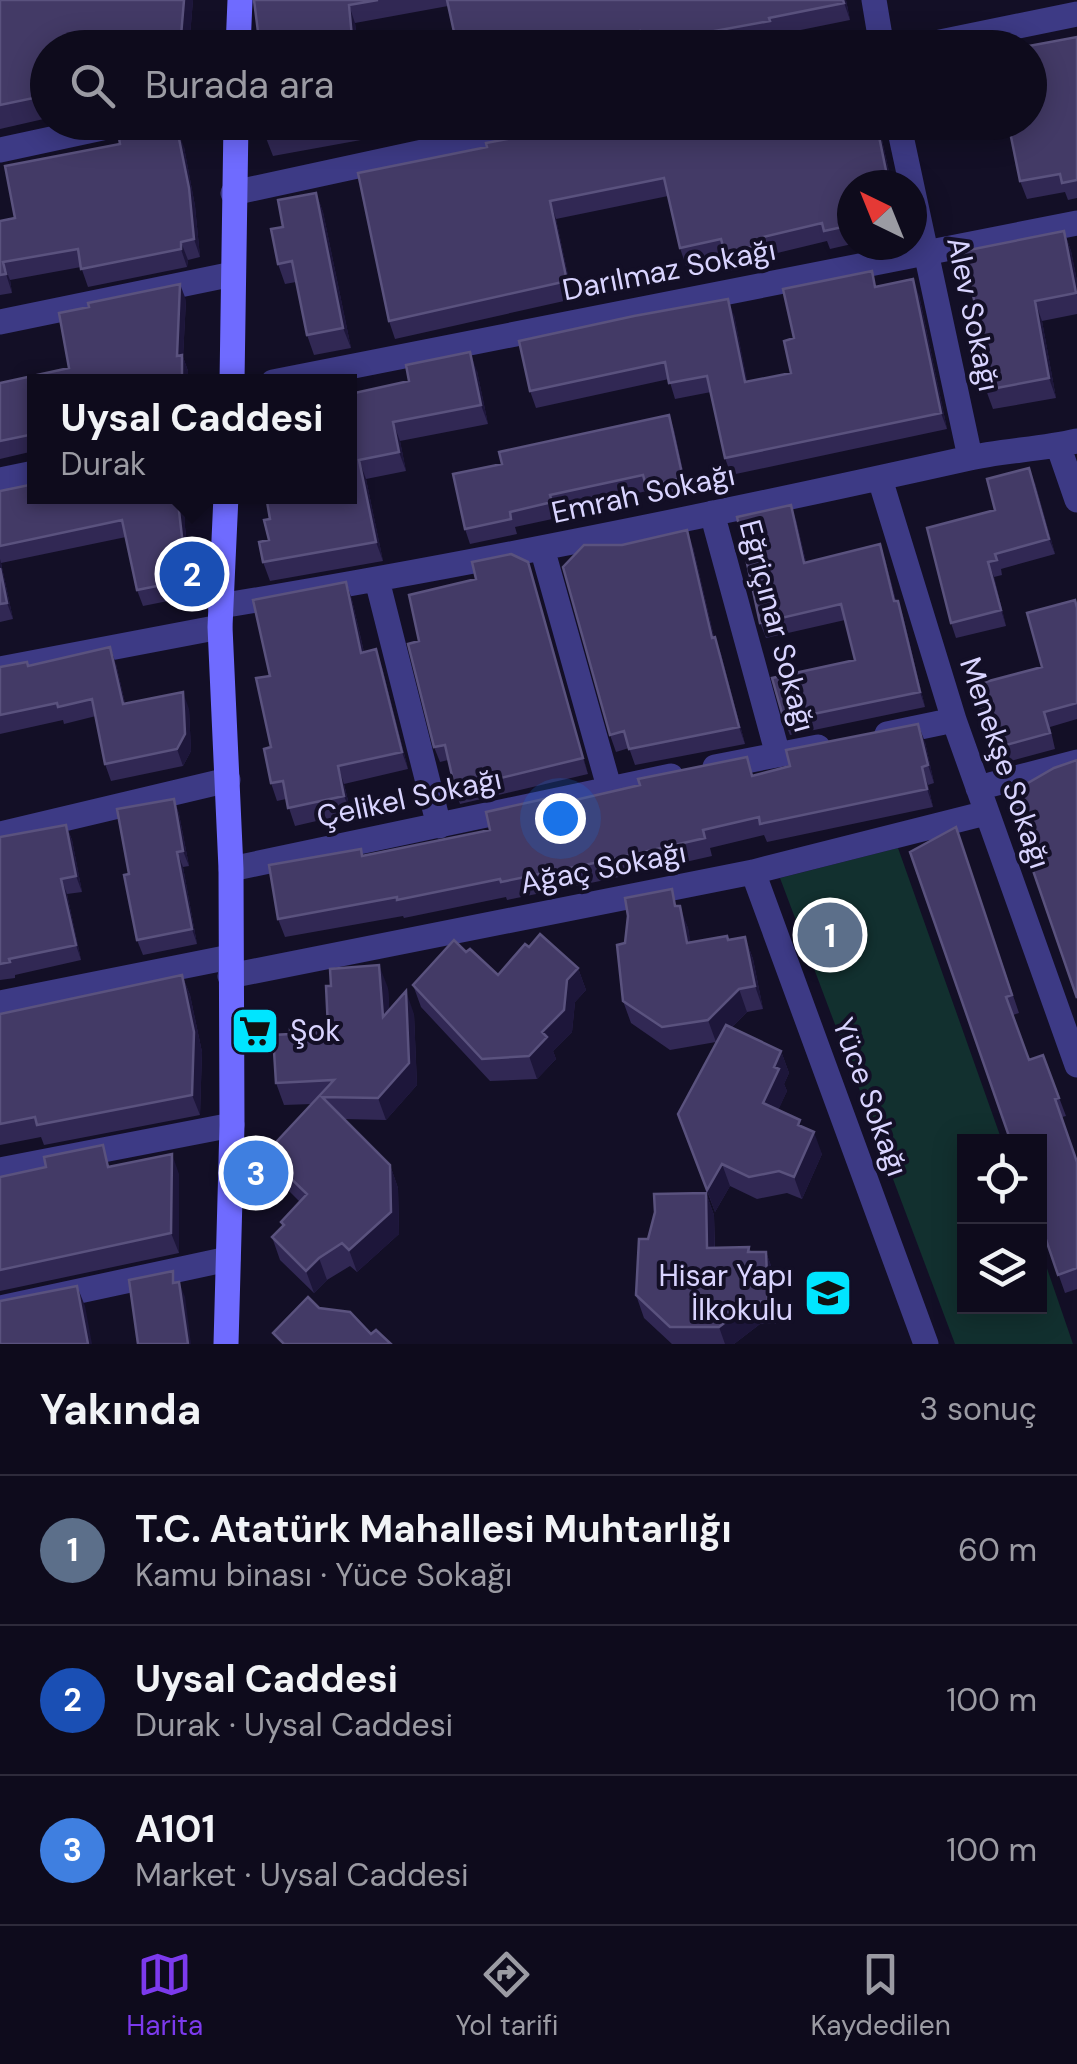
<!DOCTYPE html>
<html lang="tr">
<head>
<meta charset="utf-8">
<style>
	:root { --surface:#0e0b1c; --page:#171425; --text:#f1f3f6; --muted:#9b9ba3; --line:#2e2b3b; --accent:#7c3aed }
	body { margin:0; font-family:"DM Sans",sans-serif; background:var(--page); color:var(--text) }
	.controls { position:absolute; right:30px; bottom:30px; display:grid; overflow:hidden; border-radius:0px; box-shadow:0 5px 25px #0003 }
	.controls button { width:90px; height:90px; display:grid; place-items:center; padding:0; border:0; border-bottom:2px solid var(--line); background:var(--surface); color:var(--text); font:50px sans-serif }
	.compass { position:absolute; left:837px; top:170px; width:90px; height:90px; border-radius:50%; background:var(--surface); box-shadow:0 5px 25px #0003; rotate:317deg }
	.you { position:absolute; left:560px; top:818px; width:35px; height:35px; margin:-25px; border:8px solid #fff; border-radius:50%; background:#1a73e8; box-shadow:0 0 0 15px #1a73e833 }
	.badge { display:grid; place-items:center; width:65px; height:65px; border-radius:50%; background:var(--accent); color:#fff; font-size:32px; font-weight:700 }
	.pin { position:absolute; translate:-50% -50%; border:5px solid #fff; box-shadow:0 2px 10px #0006 }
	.popup { position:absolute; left:27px; top:374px; width:330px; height:130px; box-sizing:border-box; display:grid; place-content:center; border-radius:0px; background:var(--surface); filter:drop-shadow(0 2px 8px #0005); font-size:32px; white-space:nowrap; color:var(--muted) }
	.popup b { font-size:38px; color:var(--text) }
	.popup::after { content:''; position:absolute; left:50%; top:100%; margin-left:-20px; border:20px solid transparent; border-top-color:var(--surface) }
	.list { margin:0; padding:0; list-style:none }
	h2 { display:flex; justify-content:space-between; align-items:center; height:130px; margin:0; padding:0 40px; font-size:42px }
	h2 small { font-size:32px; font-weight:400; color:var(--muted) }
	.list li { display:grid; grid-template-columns:65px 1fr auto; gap:30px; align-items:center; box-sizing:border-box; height:150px; padding:0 40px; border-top:2px solid var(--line) }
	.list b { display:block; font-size:38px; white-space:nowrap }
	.list p { margin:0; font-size:32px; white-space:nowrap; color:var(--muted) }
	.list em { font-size:32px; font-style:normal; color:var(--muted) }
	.icon { flex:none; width:55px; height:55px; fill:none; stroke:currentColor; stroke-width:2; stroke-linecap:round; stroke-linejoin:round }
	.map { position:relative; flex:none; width:1077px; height:1344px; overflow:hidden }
	.search { position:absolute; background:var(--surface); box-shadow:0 5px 25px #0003; left:30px; right:30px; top:30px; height:110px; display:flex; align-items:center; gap:25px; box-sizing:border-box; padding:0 35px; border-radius:55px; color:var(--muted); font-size:38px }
	.sheet { height:580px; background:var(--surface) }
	nav { display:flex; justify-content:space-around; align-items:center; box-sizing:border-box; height:140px; border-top:2px solid var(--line); background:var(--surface); font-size:28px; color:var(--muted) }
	nav a { display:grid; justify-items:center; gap:5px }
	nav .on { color:var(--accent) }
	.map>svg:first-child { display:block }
	.green { fill:#12302f }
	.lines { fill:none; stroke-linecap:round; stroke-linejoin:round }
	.street { stroke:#3d3a85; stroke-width:25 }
	.secondary { stroke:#6f6bff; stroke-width:25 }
	.wall { fill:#312854 }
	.shaded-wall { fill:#1d163a }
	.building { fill:#433a66; stroke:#5a527e; stroke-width:2.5 }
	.labels { text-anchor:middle; stroke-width:8; stroke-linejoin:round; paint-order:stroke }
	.street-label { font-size:30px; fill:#d9d4ff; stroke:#130f26 }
	.poi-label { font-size:30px; fill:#d9d4ff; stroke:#130f26; text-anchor:start }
</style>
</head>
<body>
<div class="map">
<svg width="1077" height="1344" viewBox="0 0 1077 1344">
	<rect width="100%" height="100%" fill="#130f26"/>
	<path class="green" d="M898,848L1002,1141L964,1142V1306H1040V1248L1073,1344H955L780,878Z"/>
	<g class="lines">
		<path class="street" d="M874,0L882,48
			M911,48L1077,14
			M898,122L970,457
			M0,150L130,122
			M233,193L561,122
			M0,322L233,274
			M273,382L1077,223
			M1058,445L1077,500
			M880,479L954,720L1077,1065
			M0,480L34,473
			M712,513L778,755
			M542,548L609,787
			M377,580L439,826
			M220,606C470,565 718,514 965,459C1002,450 1040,450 1077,441
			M0,669L220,627
			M887,734L954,720
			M715,767L818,747
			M978,788L1077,762
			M0,834L228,780
			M231,869L671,776
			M753,872L926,1344
			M230,976L753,872L986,813
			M0,1003L230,957
			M0,1170L232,1125
			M0,1308L228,1259"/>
		<path class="secondary" d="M238,48L240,0
			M232,382L236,122
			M226,496L220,627L231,869L232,1125L226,1344"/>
	</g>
	<path class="wall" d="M0,0H193L189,48H48V118L0,129Z
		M254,0H846L850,20L776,35V39L728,48H426L456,41L448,6L355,23L358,48H260Z
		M1077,37V198L1068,200L1065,192L1027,199L1020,181L1010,133H1007L1003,122H1030Z
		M267,122H407L371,130L372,138L273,156L266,138Z
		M878,122L892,185H852V244L830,249L827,241L769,255L771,262L731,271L726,257L686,266L680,248L668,196L556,219L573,299L395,339L389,321L358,173Z
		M929,122H953L931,127Z
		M184,147L195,206L200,257L188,260L187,267L88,287L81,267L10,280L12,293L0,295V221L15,218Z
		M316,193L323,212L351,348L314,355L307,335L296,282L285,284L278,264L283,227Z
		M1064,231L1071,251L1077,281V314L1042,321L1056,398L993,409L986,390L980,329Z
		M878,287L919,295L947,429L731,475L725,458L711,392L675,399L669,379L536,408L530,391L734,315L747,382L791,373L794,338Z
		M186,300L183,357L188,371L34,382V451L0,459V383L69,368Z
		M477,371L488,424L400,441L406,471L366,479L383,561L270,581L263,562L269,540L270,519L350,496V394Z
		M669,415L674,430L688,494L651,502L647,491L556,511L557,518L515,527L517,534L470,544L465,529L502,464Z
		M1035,483L1055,554L1001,569L1002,575L994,577L1006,626L956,638L951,623L995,510Z
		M0,491L185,527L193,596L143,606L137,590L126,537L1,563L13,619L0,622Z
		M796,520L806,562L885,559L896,601H898L903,616L925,707L790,735L784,720L855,660L845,620L766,638L760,623Z
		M693,547L714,637L721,654L745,744L635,765L629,748L616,752L610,735Z
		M528,562L588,774L460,804L455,789L448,760L440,762L434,747L419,641L476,579Z
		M346,582L352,600L364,652L382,667L408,769L344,784L351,813L295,826L286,799L277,801L271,783L270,676Z
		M1077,606V719L1050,727L1055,749L996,765L991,749L1042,667Z
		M116,664L125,703L189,709L191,751L183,766L111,781L105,764L96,716L64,724L63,720L0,734V667Z
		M925,742L934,783L928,785L933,807L767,842L764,835L710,848L712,856L610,879L507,900L506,897L404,918L403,916L285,937L278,919L363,855L490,830L553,797L555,805L754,775Z
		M174,799L179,814L189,866L183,867L197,944L143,955L137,940L129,874Z
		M66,825L72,840L82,892L67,894L81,960L15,975V978L0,980V837Z
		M956,827L1019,1013L1013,1015L1029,1060L1043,1055L1066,1116L1062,1117L1077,1161V1289L1065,1293L1040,1222Z
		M678,906L688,928L690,942L727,936L729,940L745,937L753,959L763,1009L747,1012L731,1028L781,1051L789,1073L784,1084L787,1091L778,1110L803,1127L822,1154L802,1199L787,1193L757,1199L730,1186L715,1212L678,1114L716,1042L670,1050L631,1023L623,1001L625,943Z
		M840,913L854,955L826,964L812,922Z
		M529,947L578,968L586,990L575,1002L572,1032L553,1051L556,1059L537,1079L490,1081L421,1007L413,985L466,952L498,975Z
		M182,975L190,995L202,1052L200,1115L44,1145L41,1137L0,1145V1014Z
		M388,988L389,1010L414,1014L417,1085L386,1120L344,1119L390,1165L398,1188L399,1234L357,1272L350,1266L327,1280L314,1293L280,1260L272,1237L283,1226L281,1222L300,1202L286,1188L282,1178L276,1173L268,1151L312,1104L284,1105L276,1083L290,1034L328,1028Z
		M111,1166L179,1174V1253L0,1291V1177Z
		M706,1193L714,1215L715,1248L749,1247L751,1252H766L774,1274L776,1324H760L734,1344H672L644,1318L636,1295L648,1239Z"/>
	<path class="shaded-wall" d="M184,0H193L189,48H180Z
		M843,0H846L850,20Z
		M349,5L355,23L358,48H353Z
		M876,122H878L892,185H889Z
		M177,129L184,147L195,206L200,257L194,239Z
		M316,193L323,212L351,348L343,328Z
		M550,201L556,219L573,299L567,281Z
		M1064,231L1071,251L1077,281V296Z
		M181,242L188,260L187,267L181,249Z
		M3,262L10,280L12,293L6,274Z
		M913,279L919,295L947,429L941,413Z
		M180,284L186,300L183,357L188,371V382H182L177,356Z
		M728,299L734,315L751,399L745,382Z
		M1035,301L1042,321L1056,398L1049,378Z
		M470,352L477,371L488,424L481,405Z
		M669,415L674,430L688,494L683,478Z
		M393,422L400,441L406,471L399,452Z
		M359,460L366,479L383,561L376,542Z
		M1029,468L1035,483L1055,554L1049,539Z
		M179,496H185V527L193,596L187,580L179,511Z
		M791,505L796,520L810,578L804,563Z
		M687,530L693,547L718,655L712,638Z
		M880,544L885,559L900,617L894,601Z
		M0,559L1,563L13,619L7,603L0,568Z
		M528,562L533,578L588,774L583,758Z
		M988,562L994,577L1006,626L1001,610Z
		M346,582L352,600L368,670L361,653Z
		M898,601L903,616L925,707L920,692Z
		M715,637L721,654L745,744L739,727Z
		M110,647L116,664L129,721L123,704Z
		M376,649L382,667L408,769L402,752Z
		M183,692L189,709L191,751L183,766L177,749Z
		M918,724L925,742L934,783L928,765Z
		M338,766L344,784L351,813L344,796Z
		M922,767L928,785L933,807L927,789Z
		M174,799L179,814L189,866L183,851Z
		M66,825L72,840L82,892L76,876Z
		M177,852L183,867L197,944L192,929Z
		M61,879L67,894L81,960L76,945Z
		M680,906L688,928L695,965L687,943Z
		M745,937L753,959L763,1009L755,986Z
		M379,965L388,988L391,1039L383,1017Z
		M578,968L586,990L575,1002L572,1032L553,1051L556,1059L537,1079L529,1056L567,980Z
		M182,975L190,995L202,1052L200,1115L192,1095Z
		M739,989L747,1012L716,1042L708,1020Z
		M406,991L414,1014L417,1085L386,1120L378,1098Z
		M781,1051L789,1073L784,1084L787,1091L771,1126L763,1103L774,1067Z
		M814,1132L822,1154L802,1199L794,1177Z
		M172,1154L179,1174V1253L171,1233Z
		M722,1164L730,1186L715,1212L707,1190Z
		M390,1165L398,1188L399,1234L357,1272L349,1250Z
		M706,1193L714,1215L715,1270L707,1248Z
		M766,1252L774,1274L776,1324L768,1301Z
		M319,1258L327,1280L314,1293L306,1271Z
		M179,1282L185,1297L191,1344H188Z
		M77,1286L85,1306L92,1344H88Z
		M752,1302L760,1324L734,1344H725L719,1327Z"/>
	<path class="building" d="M0,0H184L180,48H48V95L0,105Z
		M254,0H378L349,5L353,48H260Z
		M447,0H843L844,3L769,18L770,21L643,44L640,31L594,41L595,48H426L456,41Z
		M976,36L978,48H918Z
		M1077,37V180L1062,183L1060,174L1020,181L1008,122H1030V48H1018Z
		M267,122H355L266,138Z
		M580,122H876L889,185H852V225L824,231L822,223L763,237L764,244L725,253L721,239L680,248L664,178L550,201L567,281L389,321L358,173L487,147L486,143L571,127L570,124Z
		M177,129L189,188L194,239L181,242V249L81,269L78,249L3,262L6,274L0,275V221L15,218L5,166L120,144L119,138Z
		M316,193L343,328L307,335L292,261L278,264L271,229L283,227L278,200Z
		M1064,231L1076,293L1035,301L1049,378L986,390L975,330L980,329L964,251Z
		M872,271L875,287L913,279L941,413L725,458L707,376L669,383L665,362L530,391L519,341L634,316L728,299L745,382L791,373L784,341L794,338L783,289Z
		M180,284L177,356L182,355V382H34V434L0,441V383L69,368L59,313L89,307L88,303Z
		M470,352L481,405L393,422L399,452L359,460L376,542L263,562L259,542L269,540L264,520L270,519L266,496H350V394L409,381L406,365Z
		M669,415L683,478L646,486L643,475L550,495L552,502L510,512L511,519L465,529L453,474L502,464L499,452Z
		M1029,468L1049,539L995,554L997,560L988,562L1001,610L951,623L927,528L995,510L987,479Z
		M34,484V496H179V511L187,580L137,590L122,520L0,546V491Z
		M791,505L804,563L880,544L894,601H898L920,692L784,720L772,678L855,660L841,604L760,623L737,517Z
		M687,530L712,638L715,637L739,727L629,749L624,731L610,735L563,567L584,545H622Z
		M511,554L528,562L583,758L455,789L445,745L434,747L408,644L419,641L409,595L476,579L472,562Z
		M0,568L7,603L0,604Z
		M346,582L361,653L376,649L402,752L338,766L344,796L288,808L283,781L271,783L264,749L271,747L256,678L270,676L253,600Z
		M1075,600L1077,608V703L1044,712L1050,733L991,749L974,685L1042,667L1027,613Z
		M110,647L123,704L183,692L185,734L177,749L105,764L92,699L58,707L57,703L0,715V667L27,662L28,666Z
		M918,724L928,765L922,767L927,789L760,824L759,817L703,830L705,838L604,861L501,882L500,879L397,900V897L278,919L269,865L361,849L362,856L490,830L486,812L553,797L545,807L640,785L638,779L747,757L752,776L790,766L786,750Z
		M1077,760V998L1007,795L1054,768Z
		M174,799L183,851L177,852L192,929L137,940L124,875L129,874L117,809Z
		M66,825L76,876L61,879L76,945L9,959L10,962L0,964V837Z
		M956,827L1012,995L1006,997L1029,1060L1043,1055L1059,1098L1055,1099L1077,1162V1268L1058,1275L1040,1222V1142H1011L910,852Z
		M672,889L675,906H680L687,943L727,936L728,940L745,937L755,986L739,989L708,1020L662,1027L623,1001L617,945L625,943L628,916L625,898Z
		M840,913L851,947L824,956L812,922Z
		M540,934L578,968L567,980L564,1010L542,1032L547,1037L529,1056L482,1059L413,985L454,940L466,952L470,949L498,975L525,944L529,947Z
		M379,965L383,1017L406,991L409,1063L378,1098L322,1097L390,1165L391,1212L349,1250L342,1243L319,1258L306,1271L272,1237L284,1225L281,1222L307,1194L278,1166L281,1162L268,1151L334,1080L276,1083L273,1035L290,1034V1029L328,1028L326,986H331L330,969Z
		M182,975L194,1032L192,1095L37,1125L35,1117L0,1124V1014Z
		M726,1025L781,1051L774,1067L779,1069L763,1103L800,1120L798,1125L814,1132L794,1177L779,1171L749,1177L722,1164L707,1190L678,1114Z
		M103,1145L108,1167L172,1154L171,1233L0,1270V1177L46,1167L44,1157Z
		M706,1193L707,1248L749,1247L748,1252H766L768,1301L752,1302L719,1327H670L636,1295L639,1239H648L655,1212L654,1194Z
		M173,1271V1283L179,1282L188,1344H138L129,1280Z
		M77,1286L88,1344H0V1301Z
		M308,1297L319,1308L350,1312L371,1334L376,1330L391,1344H284L273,1333Z"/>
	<defs>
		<g id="supermarket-square" transform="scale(2.5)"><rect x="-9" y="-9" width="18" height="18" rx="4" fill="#00e5ff" stroke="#130f26"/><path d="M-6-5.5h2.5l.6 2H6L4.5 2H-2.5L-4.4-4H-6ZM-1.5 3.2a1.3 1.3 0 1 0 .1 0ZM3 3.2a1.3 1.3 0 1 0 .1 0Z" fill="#111"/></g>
		<g id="school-square" transform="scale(2.5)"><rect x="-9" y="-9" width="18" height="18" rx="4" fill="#00e5ff" stroke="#130f26"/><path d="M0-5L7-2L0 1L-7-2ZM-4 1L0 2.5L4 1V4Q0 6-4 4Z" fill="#111"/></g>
	</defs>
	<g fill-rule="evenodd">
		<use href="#supermarket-square" x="255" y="1031"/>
		<use href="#school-square" x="828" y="1293"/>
	</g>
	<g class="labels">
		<g class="street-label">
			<text transform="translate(669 270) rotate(-11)" y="10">Darılmaz Sokağı</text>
			<text transform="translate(973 314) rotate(78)" y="10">Alev Sokağı</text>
			<text transform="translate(643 494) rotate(-12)" y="10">Emrah Sokağı</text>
			<text transform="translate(777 626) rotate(75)" y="10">Eğriçınar Sokağı</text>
			<text transform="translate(1005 763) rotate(71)" y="10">Menekşe Sokağı</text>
			<text transform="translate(409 798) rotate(-12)" y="10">Çelikel Sokağı</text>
			<text transform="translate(603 868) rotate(-11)" y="10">Ağaç Sokağı</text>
			<text transform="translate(870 1097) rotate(70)" y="10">Yüce Sokağı</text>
		</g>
		<g class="poi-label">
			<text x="290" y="1041">Şok</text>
			<text x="793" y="1286" text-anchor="end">Hisar Yapı<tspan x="793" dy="34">İlkokulu</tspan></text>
		</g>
	</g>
</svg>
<div class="controls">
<button><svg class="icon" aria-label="locate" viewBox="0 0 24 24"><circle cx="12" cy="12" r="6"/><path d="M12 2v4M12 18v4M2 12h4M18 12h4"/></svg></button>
<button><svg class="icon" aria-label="layers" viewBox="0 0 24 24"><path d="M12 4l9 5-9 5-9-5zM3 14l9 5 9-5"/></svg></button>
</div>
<svg class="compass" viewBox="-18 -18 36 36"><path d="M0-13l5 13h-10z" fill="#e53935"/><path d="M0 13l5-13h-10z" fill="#9b9ba3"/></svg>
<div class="you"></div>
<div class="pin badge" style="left:830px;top:935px;background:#5c6f8a">1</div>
<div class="pin badge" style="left:192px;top:574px;background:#1a4fb4">2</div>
<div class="popup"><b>Uysal Caddesi</b>Durak</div>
<div class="pin badge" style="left:256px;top:1173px;background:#3f7fe0">3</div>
<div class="search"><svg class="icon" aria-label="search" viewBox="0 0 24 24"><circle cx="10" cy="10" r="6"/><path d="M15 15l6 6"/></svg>Burada ara</div>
</div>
<section class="sheet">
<h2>Yakında<small>3 sonuç</small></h2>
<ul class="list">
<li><span class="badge" style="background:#5c6f8a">1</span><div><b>T.C. Atatürk Mahallesi Muhtarlığı</b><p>Kamu binası · Yüce Sokağı</p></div><em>60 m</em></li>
<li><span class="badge" style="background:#1a4fb4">2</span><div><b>Uysal Caddesi</b><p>Durak · Uysal Caddesi</p></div><em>100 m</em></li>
<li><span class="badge" style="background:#3f7fe0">3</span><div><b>A101</b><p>Market · Uysal Caddesi</p></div><em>100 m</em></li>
</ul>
</section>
<nav>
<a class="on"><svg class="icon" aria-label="map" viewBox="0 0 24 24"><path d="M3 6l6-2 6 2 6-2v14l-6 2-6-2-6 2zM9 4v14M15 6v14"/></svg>Harita</a>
<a><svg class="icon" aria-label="directions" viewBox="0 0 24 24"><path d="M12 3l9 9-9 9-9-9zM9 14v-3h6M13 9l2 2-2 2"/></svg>Yol tarifi</a>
<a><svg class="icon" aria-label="saved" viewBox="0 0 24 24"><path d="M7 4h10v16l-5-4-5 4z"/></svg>Kaydedilen</a>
</nav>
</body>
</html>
